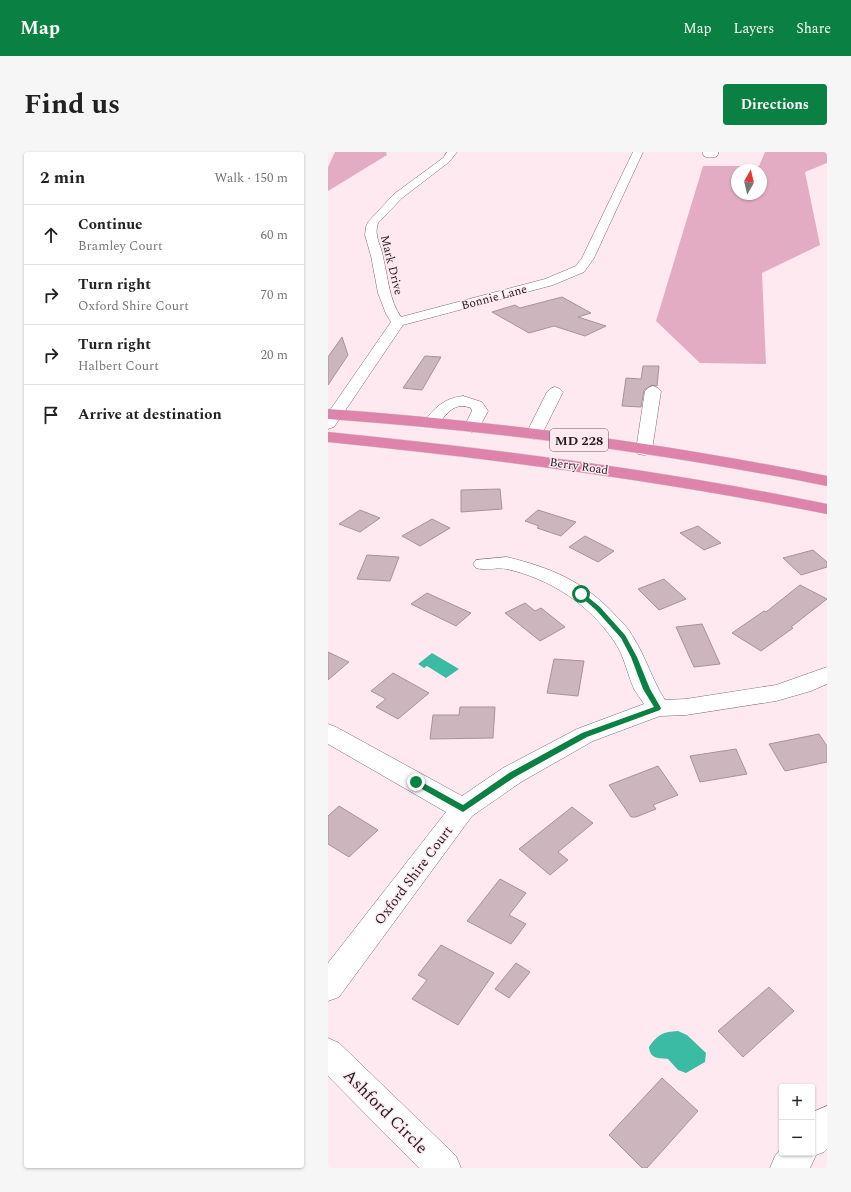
<!DOCTYPE html>
<html lang="en">
<head>
<meta charset="utf-8">
<style>
	:root { --surface:#fff; --page:#f6f6f6; --text:#222; --muted:#767676; --line:#e0e0e0; --accent:#0b8043 }
	body { margin:0; font-family:Spectral,serif; background:var(--page); color:var(--text) }
	.controls { position:absolute; right:12px; bottom:12px; display:grid; overflow:hidden; border-radius:4px; box-shadow:0 1px 3px #0004 }
	.controls button { width:36px; height:36px; display:grid; place-items:center; padding:0; border:0; border-bottom:1px solid var(--line); background:var(--surface); color:var(--text); font:20px sans-serif }
	.compass { position:absolute; left:403px; top:12px; width:36px; height:36px; border-radius:50%; background:var(--surface); box-shadow:0 1px 3px #0004; rotate:8deg }
	.stop { position:absolute; width:12px; height:12px; margin:-9px; border:3px solid #0b8043; border-radius:50%; background:#fff }
	.stop.end { background:#0b8043; border-color:#fff; box-shadow:0 1px 4px #0008 }
	.list { margin:0; padding:0; list-style:none }
	h2 { display:flex; justify-content:space-between; align-items:center; height:52px; margin:0; padding:0 16px; font-size:17px }
	h2 small { font-size:13px; font-weight:400; color:var(--muted) }
	.list li { display:grid; grid-template-columns:26px 1fr auto; gap:12px; align-items:center; box-sizing:border-box; height:60px; padding:0 16px; border-top:1px solid var(--line) }
	.list b { display:block; font-size:15px; white-space:nowrap }
	.list p { margin:0; font-size:13px; white-space:nowrap; color:var(--muted) }
	.list em { font-size:13px; font-style:normal; color:var(--muted) }
	.icon { flex:none; width:22px; height:22px; fill:none; stroke:currentColor; stroke-width:2; stroke-linecap:round; stroke-linejoin:round }
	.map { position:relative; flex:none; width:499px; height:1016px; overflow:hidden; border-radius:4px }
	header { display:flex; align-items:center; gap:24px; box-sizing:border-box; height:56px; padding:0 20px; background:var(--accent); color:#fff }
	header strong { font-size:19px }
	nav { display:flex; gap:22px; margin-inline-start:auto; font-size:14px }
	.intro { display:flex; align-items:center; justify-content:space-between; box-sizing:border-box; height:96px; padding:0 24px }
	h1 { margin:0; font-size:28px }
	.button { padding:10px 18px; border-radius:4px; background:var(--accent); color:#fff; font-size:14px; font-weight:700 }
	main { display:flex; gap:24px; padding:0 24px }
	aside { flex:1; background:var(--surface); border-radius:4px; box-shadow:0 1px 3px #0004 }
	.map>svg:first-child { display:block }
	.green { fill:#e4acc2; fill-rule:evenodd }
	.water { fill:#3bbba3 }
	.building { fill:#cdb5be; stroke:#a9919a }
	.lines { fill:none; stroke-linecap:round; stroke-linejoin:round }
	.lane-casing { stroke:#7f6972; stroke-width:12 }
	.street-casing { stroke:#7f6972; stroke-width:1 }
	.highway-casing { stroke:#d3d2d2; stroke-width:1 }
	.lane { stroke:#fff; stroke-width:11 }
	.street { fill:#fff; fill-rule:evenodd }
	.highway { fill:#de83aa; fill-rule:evenodd }
	.route { fill:#0b8043 }
	.labels { text-anchor:middle; stroke-width:3; stroke-linejoin:round; paint-order:stroke }
	.far-street-label { font-size:12px; fill:#251c20; stroke:#fee9f1 }
	.shield { fill:#fee9f1; stroke:#665a5f; stroke-width:1 }
	.shield-label { font-size:13px; font-weight:bold; fill:#251c20 }
	.street-label { font-size:14px; fill:#251c20; stroke:#fee9f1 }
	.near-street-label { font-size:17px; fill:#251c20; stroke:#fee9f1 }
</style>
</head>
<body>
<header>
<strong>Map</strong>
<nav><a>Map</a><a>Layers</a><a>Share</a></nav>
</header>
<div class="intro"><h1>Find us</h1><a class="button">Directions</a></div>
<main>
<aside>
<h2>2 min<small>Walk · 150 m</small></h2>
<ul class="list">
<li><svg class="icon" aria-label="ahead" viewBox="0 0 24 24"><path d="M12 20V5M6 11l6-6 6 6"/></svg><div><b>Continue</b><p>Bramley Court</p></div><em>60 m</em></li>
<li><svg class="icon" aria-label="right" viewBox="0 0 24 24"><path d="M7 20v-9h11M14 6l5 5-5 5"/></svg><div><b>Turn right</b><p>Oxford Shire Court</p></div><em>70 m</em></li>
<li><svg class="icon" aria-label="right" viewBox="0 0 24 24"><path d="M7 20v-9h11M14 6l5 5-5 5"/></svg><div><b>Turn right</b><p>Halbert Court</p></div><em>20 m</em></li>
<li><svg class="icon" aria-label="arrive" viewBox="0 0 24 24"><path d="M6 21V4h12l-3 4 3 4H6"/></svg><div><b>Arrive at destination</b></div></li>
</ul>
</aside>
<div class="map">
<svg width="499" height="1016" viewBox="0 0 499 1016">
	<rect width="100%" height="100%" fill="#fee9f1"/>
	<path class="green" d="M7,0H58L59,3L0,39V15Z
		M437,0H499V11L477,20L492,93L434,121L438,212L372,211L328,169L375,14H431ZM409,18H433V42H409Z"/>
	<path class="water" d="M104,501L131,517L118,526L99,514L96,516L90,512Z
		M350,879L359,883L378,901L377,910L358,921L350,918L340,907C330,906 322,907 321,895C330,882 335,880 350,879Z"/>
	<path class="building" d="M234,145L263,161L250,165L278,174L257,184L226,174L201,181L164,160L187,153L192,156Z
		M14,185L20,203L0,233V205Z
		M97,204L113,205L94,238L75,236Z
		M315,214H331L329,234L324,233L316,238L313,255L294,254L298,226L313,227Z
		M172,337L174,357L133,360V338Z
		M32,358L52,366L32,380L11,372Z
		M210,358L248,370L233,384L209,376L211,374L197,369Z
		M104,367L122,376L92,394L74,384Z
		M370,374L393,391L376,398L352,381Z
		M257,384L286,399L270,410L241,395Z
		M485,398L499,410V415L473,423L455,406Z
		M39,403L71,405L62,429L29,427Z
		M336,427L358,447L331,458L310,437Z
		M472,433L499,447L463,475L465,476L433,499L404,481L436,459L438,460Z
		M99,441L143,461L128,474L83,452Z
		M197,451L207,459L213,456L237,475L212,489L177,461Z
		M374,472L392,512L366,515L348,475Z
		M0,500L21,510L0,528Z
		M226,507L256,509L250,544L219,541Z
		M65,521L101,541L70,567L48,555L58,547L43,539Z
		M132,555H167L165,586L102,587L105,563H131Z
		M491,582L499,594V610L457,619L441,592Z
		M408,597L419,622L372,630L362,604Z
		M330,614L350,643L325,653L328,657L308,665H303L281,633Z
		M11,654L50,678L21,705L0,692V664Z
		M244,655L265,671L230,700L240,708L222,723L191,697Z
		M172,727L198,741L181,763L198,772L183,792L139,769Z
		M113,793L166,821L130,873L84,847L99,828L90,823Z
		M188,811L202,820L181,846L167,837Z
		M441,835L466,859L415,905L390,879Z
		M334,926L370,959L319,1016H314L281,983Z"/>
	<g class="lines">
		<g class="lane-casing">
			<path id="lane" d="M380,0H385"/>
		</g>
		<g class="street-casing">
			<path id="street" d="M119,0H129L121,10L74,46L50,71C49,75 48,79 49,83C50,91 54,97 55,105C60,125 61,148 73,165L217,127L248,114L254,106L305,0H315L266,106L256,120L225,133L75,173L6,275L0,277V261L63,170L58,162L50,141L43,104L37,83L38,75L40,70L66,42L115,6Z
				M325,234L330,236L333,239L324,298L322,302L316,303L310,302L308,298L317,239L320,236Z
				M227,235L232,237L235,240L214,282L212,285L206,287L200,285L198,282L219,240L222,237Z
				M135,244L154,250L160,259L150,278L144,280L138,278L136,275L144,259L143,256C117,246 117,279 97,274L95,271C106,256 116,246 135,244Z
				M179,405C223,416 256,429 288,464C294,470 301,477 305,485C318,505 324,528 337,548L358,547L448,533L499,515V532L483,539L448,549L358,563L332,564L265,589L193,630L144,664L11,845L0,849V811L118,660L0,592V572L8,575L134,644L175,616L249,577L316,552C313,547 309,542 306,537C299,521 296,503 286,489C261,452 222,427 179,417C169,415 158,419 148,416L145,412L148,408Z
				M0,886L11,891L128,1004L133,1016H91L0,924Z
				M499,954V997L496,1000L488,1003L482,1016H442L447,1004L454,995V1001H484V962L487,959Z"/>
		</g>
		<g class="highway-casing">
			<path id="highway" d="M0,257C167,269 334,291 499,324V334C335,301 167,279 0,267Z
				M0,280C168,297 334,318 499,352V362C334,329 168,307 0,290Z"/>
		</g>
		<use href="#lane" class="lane"/>
		<use href="#street" class="street"/>
		<use href="#highway" class="highway"/>
	</g>
	<path class="route" d="M251,441H255L272,455L297,483L309,505L322,537L333,556L332,558L259,585L187,625L135,660L85,632V628H90L135,653L181,621L254,581L326,555L315,537L303,505L293,486L268,458L251,443Z"/>
	<g class="labels">
		<g class="far-street-label">
			<text transform="translate(64 113) rotate(76)" y="4">Mark Drive</text>
			<text transform="translate(166 145) rotate(-15)" y="4">Bonnie Lane</text>
			<text transform="translate(251 314) rotate(8)" y="4">Berry Road</text>
		</g>
		<rect class="shield" x="222" y="277" width="58" height="22" rx="3"/>
		<g class="shield-label">
			<text x="251" y="293">MD 228</text>
		</g>
		<g class="street-label">
			<text transform="translate(85 723) rotate(-53)" y="5">Oxford Shire Court</text>
		</g>
		<g class="near-street-label">
			<text transform="translate(58 959) rotate(45)" y="6">Ashford Circle</text>
		</g>
	</g>
</svg>
<div class="controls">
<button>+</button>
<button>−</button>
</div>
<svg class="compass" viewBox="-18 -18 36 36"><path d="M0-13l5 13h-10z" fill="#e53935"/><path d="M0 13l5-13h-10z" fill="#767676"/></svg>
<div class="stop" style="left:253px;top:442px"></div>
<div class="stop end" style="left:88px;top:630px"></div>
</div>
</main>
</body>
</html>
